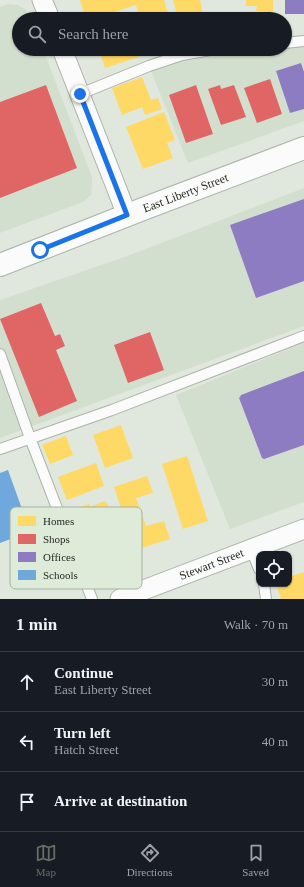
<!DOCTYPE html>
<html lang="en">
<head>
<meta charset="utf-8">
<style>
	:root { --surface:#171b24; --page:#20242c; --text:#f1f3f6; --muted:#9ea1a6; --line:#363941; --accent:#666c64 }
	body { margin:0; font-family:"Times New Roman",serif; background:var(--page); color:var(--text) }
	.controls { position:absolute; right:12px; bottom:12px; display:grid; overflow:hidden; border-radius:8px; box-shadow:0 1px 3px #0004 }
	.controls button { width:36px; height:36px; display:grid; place-items:center; padding:0; border:0; border-bottom:1px solid var(--line); background:var(--surface); color:var(--text); font:20px sans-serif }
	.stop { position:absolute; width:12px; height:12px; margin:-9px; border:3px solid #1a73e8; border-radius:50%; background:#fff }
	.stop.end { background:#1a73e8; border-color:#fff; box-shadow:0 1px 4px #0008 }
	.list { margin:0; padding:0; list-style:none }
	h2 { display:flex; justify-content:space-between; align-items:center; height:52px; margin:0; padding:0 16px; font-size:17px }
	h2 small { font-size:13px; font-weight:400; color:var(--muted) }
	.list li { display:grid; grid-template-columns:26px 1fr auto; gap:12px; align-items:center; box-sizing:border-box; height:60px; padding:0 16px; border-top:1px solid var(--line) }
	.list b { display:block; font-size:15px; white-space:nowrap }
	.list p { margin:0; font-size:13px; white-space:nowrap; color:var(--muted) }
	.list em { font-size:13px; font-style:normal; color:var(--muted) }
	.icon { flex:none; width:22px; height:22px; fill:none; stroke:currentColor; stroke-width:2; stroke-linecap:round; stroke-linejoin:round }
	.map { position:relative; flex:none; width:304px; height:599px; overflow:hidden }
	.search { position:absolute; background:var(--surface); box-shadow:0 1px 3px #0004; left:12px; right:12px; top:12px; height:44px; display:flex; align-items:center; gap:10px; box-sizing:border-box; padding:0 14px; border-radius:22px; color:var(--muted); font-size:15px }
	.sheet { height:232px; background:var(--surface) }
	nav { display:flex; justify-content:space-around; align-items:center; box-sizing:border-box; height:56px; border-top:1px solid var(--line); background:var(--surface); font-size:11px; color:var(--muted) }
	nav a { display:grid; justify-items:center; gap:2px }
	nav .on { color:var(--accent) }
	.map>svg:first-child { display:block }
	.built { fill:#d3dfce }
	.homes { fill:#ffd966 }
	.shops { fill:#e06666 }
	.offices { fill:#8e7cc3 }
	.schools { fill:#6fa8dc }
	.lines { fill:none; stroke-linecap:round; stroke-linejoin:round }
	.lane-casing { stroke:#adb2aa; stroke-width:12 }
	.street-casing { stroke:#adb2aa; stroke-width:21 }
	.secondary-casing { stroke:#adb2aa; stroke-width:24 }
	.lane { stroke:#fafbfa; stroke-width:10 }
	.street { stroke:#fafbfa; stroke-width:19 }
	.secondary { stroke:#fafbfa; stroke-width:22 }
	.route { stroke:#1a73e8; stroke-width:5 }
	.labels { text-anchor:middle; stroke-width:4; stroke-linejoin:round; paint-order:stroke }
	.street-label { font-size:12px; fill:#252a23; stroke:#deebd9 }
	.key { fill:#deebd9; stroke:#a6b1a2; stroke-width:1 }
	.key-label { font-size:11px; fill:#252a23 }
</style>
</head>
<body>
<div class="map">
<svg width="304" height="599" viewBox="0 0 304 599">
	<rect width="100%" height="100%" fill="#e0e7dd"/>
	<path class="built" d="M8,4L18,5L26,10L31,18L32,19H19V49H43L92,177V186L91,195L83,202L0,233V7Z
		M304,41V121L188,163L149,66L214,49H285V43Z
		M304,188V326L0,438V300L133,254Z
		M304,343V502L230,529L176,395Z"/>
	<path class="homes" d="M80,0H164L170,19H140L136,5L93,19H86Z
		M173,0H200L203,13L178,19Z
		M246,0H273V12L256,11L257,6H246Z
		M99,49H163L105,68Z
		M142,77L151,100L158,98L162,109L145,115L142,107L122,115L112,88Z
		M164,112L175,140L167,143L173,158L143,169L126,127Z
		M121,425L133,458L105,468L93,435Z
		M66,436L73,455L50,464L42,445Z
		M187,456L208,521L183,529L162,464Z
		M96,463L104,486L67,500L58,477Z
		M147,476L153,493L136,498L146,526L164,521L170,539L135,550L114,487Z
		M105,501L106,503H107L112,515L108,516L111,523L115,521L124,544L127,543L130,552L128,553L129,554L103,564L92,538L84,541L73,513L83,509L82,506L89,504L90,507Z
		M304,572V599H281L276,584H289V577Z"/>
	<path class="shops" d="M270,79L282,114L257,123L244,88Z
		M46,85L77,168L0,198V102Z
		M196,85L213,134L186,143L169,95Z
		M220,85L221,89L234,85L246,117L221,125L208,89Z
		M41,303L55,336L60,334L65,346L56,350L77,401L39,417L0,319Z
		M150,332L164,370L128,383L114,345Z"/>
	<path class="offices" d="M285,0H304V14H285Z
		M301,63L304,72V109L290,113L276,71Z
		M304,199V281L256,298L230,225Z
		M304,371V445L264,459L262,458L239,398L240,397L241,395Z"/>
	<path class="schools" d="M8,470L22,509L16,511L24,534L0,543V473Z"/>
	<g class="lines">
		<g class="lane-casing">
			<path id="lane" d="M285,43L304,41
				M80,94L149,66L182,55L216,49
				M0,354L30,438L92,599
				M0,449L112,410L304,336
				M251,549L259,569
				M264,584L266,599"/>
		</g>
		<g class="street-casing">
			<g id="street">
				<path d="M42,0L50,19"/>
				<path d="M62,49L127,215"/>
				<path id="s1" d="M120,599L304,529"/>
			</g>
		</g>
		<g class="secondary-casing">
			<g id="secondary">
				<path id="s2" d="M0,265L143,209L304,148"/>
			</g>
		</g>
		<use href="#lane" class="lane"/>
		<use href="#street" class="street"/>
		<use href="#secondary" class="secondary"/>
	</g>
	<g class="lines">
		<path class="route" d="M40,250L127,215L80,94"/>
	</g>
	<g class="labels">
		<g class="street-label">
			<text dy="4" stroke="none"><textPath href="#s2" startOffset="199">East Liberty Street</textPath></text>
			<text dy="4" stroke="none"><textPath href="#s1" startOffset="98">Stewart Street</textPath></text>
		</g>
	</g>
	<rect x="10" y="507" width="132" height="82" rx="6" class="key"/>
	<rect x="18" y="516" width="18" height="10" fill="#ffd966"/>
	<rect x="18" y="534" width="18" height="10" fill="#e06666"/>
	<rect x="18" y="552" width="18" height="10" fill="#8e7cc3"/>
	<rect x="18" y="570" width="18" height="10" fill="#6fa8dc"/>
	<g class="key-label">
		<text x="43" y="525">Homes</text>
		<text x="43" y="543">Shops</text>
		<text x="43" y="561">Offices</text>
		<text x="43" y="579">Schools</text>
	</g>
</svg>
<div class="controls">
<button><svg class="icon" aria-label="locate" viewBox="0 0 24 24"><circle cx="12" cy="12" r="6"/><path d="M12 2v4M12 18v4M2 12h4M18 12h4"/></svg></button>
</div>
<div class="stop" style="left:40px;top:250px"></div>
<div class="stop end" style="left:80px;top:94px"></div>
<div class="search"><svg class="icon" aria-label="search" viewBox="0 0 24 24"><circle cx="10" cy="10" r="6"/><path d="M15 15l6 6"/></svg>Search here</div>
</div>
<section class="sheet">
<h2>1 min<small>Walk · 70 m</small></h2>
<ul class="list">
<li><svg class="icon" aria-label="ahead" viewBox="0 0 24 24"><path d="M12 20V5M6 11l6-6 6 6"/></svg><div><b>Continue</b><p>East Liberty Street</p></div><em>30 m</em></li>
<li><svg class="icon" aria-label="left" viewBox="0 0 24 24"><path d="M17 20v-9H6M10 6l-5 5 5 5"/></svg><div><b>Turn left</b><p>Hatch Street</p></div><em>40 m</em></li>
<li><svg class="icon" aria-label="arrive" viewBox="0 0 24 24"><path d="M6 21V4h12l-3 4 3 4H6"/></svg><div><b>Arrive at destination</b></div></li>
</ul>
</section>
<nav>
<a class="on"><svg class="icon" aria-label="map" viewBox="0 0 24 24"><path d="M3 6l6-2 6 2 6-2v14l-6 2-6-2-6 2zM9 4v14M15 6v14"/></svg>Map</a>
<a><svg class="icon" aria-label="directions" viewBox="0 0 24 24"><path d="M12 3l9 9-9 9-9-9zM9 14v-3h6M13 9l2 2-2 2"/></svg>Directions</a>
<a><svg class="icon" aria-label="saved" viewBox="0 0 24 24"><path d="M7 4h10v16l-5-4-5 4z"/></svg>Saved</a>
</nav>
</body>
</html>
